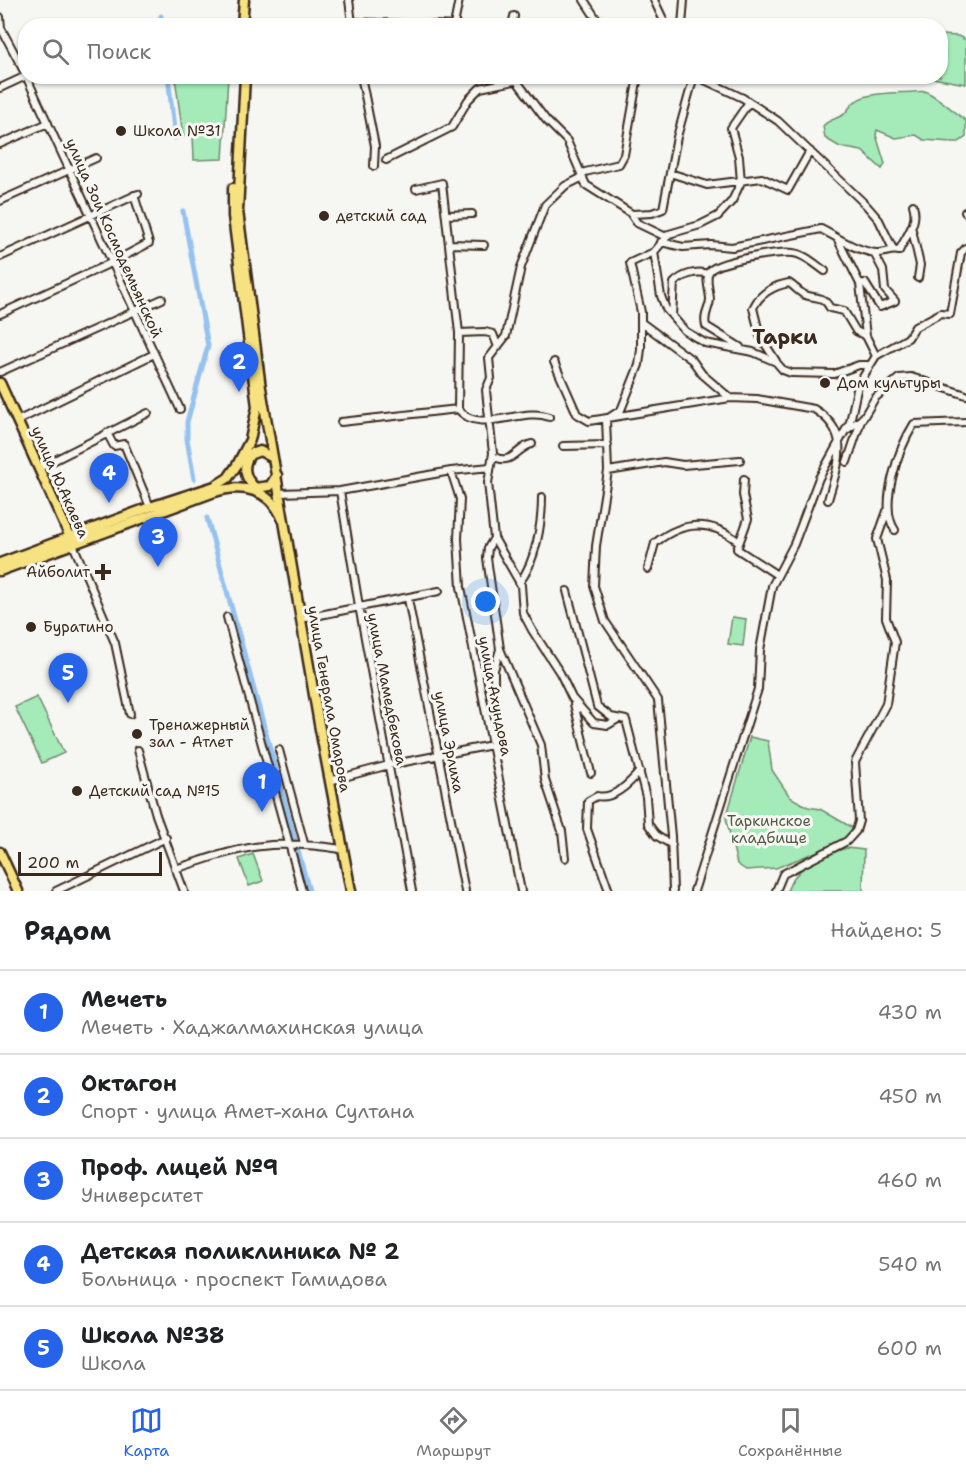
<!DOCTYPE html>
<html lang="ru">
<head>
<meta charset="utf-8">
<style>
	:root { --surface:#fff; --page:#f6f6f6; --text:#202124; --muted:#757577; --line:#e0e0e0; --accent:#2563eb }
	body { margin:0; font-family:"Shantell Sans",sans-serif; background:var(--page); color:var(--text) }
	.scale { position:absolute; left:18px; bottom:15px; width:144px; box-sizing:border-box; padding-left:6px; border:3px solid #3b2a1e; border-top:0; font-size:16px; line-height:21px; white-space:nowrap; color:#3b2a1e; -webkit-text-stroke:4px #f6f6f2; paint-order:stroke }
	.you { position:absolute; left:486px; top:602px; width:21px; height:21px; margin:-15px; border:4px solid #fff; border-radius:50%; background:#1a73e8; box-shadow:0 0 0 9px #1a73e833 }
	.badge { display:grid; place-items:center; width:39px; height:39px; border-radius:50%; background:var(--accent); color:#fff; font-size:20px; font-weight:700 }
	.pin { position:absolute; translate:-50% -50px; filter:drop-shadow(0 2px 3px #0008) }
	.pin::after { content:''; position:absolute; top:32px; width:21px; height:18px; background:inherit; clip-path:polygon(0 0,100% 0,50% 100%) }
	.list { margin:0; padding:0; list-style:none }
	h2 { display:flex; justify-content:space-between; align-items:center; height:78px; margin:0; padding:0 24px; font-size:26px }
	h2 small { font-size:20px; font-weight:400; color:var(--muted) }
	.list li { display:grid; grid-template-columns:39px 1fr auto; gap:18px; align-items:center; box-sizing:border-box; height:84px; padding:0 24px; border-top:2px solid var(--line) }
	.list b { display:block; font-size:22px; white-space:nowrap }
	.list p { margin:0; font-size:20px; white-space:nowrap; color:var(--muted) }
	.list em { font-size:20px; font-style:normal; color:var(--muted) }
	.icon { flex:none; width:33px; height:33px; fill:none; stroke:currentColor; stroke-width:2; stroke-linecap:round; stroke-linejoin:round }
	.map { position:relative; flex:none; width:966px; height:891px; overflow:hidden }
	.search { position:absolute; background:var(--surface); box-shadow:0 2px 4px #0004; left:18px; right:18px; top:18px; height:66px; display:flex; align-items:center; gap:15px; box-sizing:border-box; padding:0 21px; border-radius:24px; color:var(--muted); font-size:22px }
	.sheet { height:498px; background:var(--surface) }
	nav { display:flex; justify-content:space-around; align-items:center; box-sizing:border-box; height:84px; border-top:2px solid var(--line); background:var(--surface); font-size:16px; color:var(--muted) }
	nav a { display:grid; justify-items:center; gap:3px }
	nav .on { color:var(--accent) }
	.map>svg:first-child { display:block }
	.green { fill:#a4ebb9; stroke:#708a6c; stroke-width:1.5 }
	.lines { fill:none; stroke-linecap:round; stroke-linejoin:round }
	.canal { stroke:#95c2ef; stroke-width:5 }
	.minor-casing { stroke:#3b2a1e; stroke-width:10 }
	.major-casing { stroke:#3b2a1e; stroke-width:13 }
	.minor { stroke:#f6f6f2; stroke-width:6 }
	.major { stroke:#f7e281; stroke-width:8 }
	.poi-dot { fill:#3b2a1e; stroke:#f6f6f2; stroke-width:2 }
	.labels { text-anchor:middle; stroke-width:6; stroke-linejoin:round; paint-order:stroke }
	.poi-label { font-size:15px; fill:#3b2a1e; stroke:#f6f6f2; text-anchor:start }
	.street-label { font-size:15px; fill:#3b2a1e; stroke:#f6f6f2 }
	.park-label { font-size:15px; fill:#555a45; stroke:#f6f6f2 }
	.district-label { font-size:21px; font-weight:bold; fill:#3b2a1e; stroke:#f6f6f2 }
</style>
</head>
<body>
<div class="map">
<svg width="966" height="891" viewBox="0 0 966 891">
	<rect width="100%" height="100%" fill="#f6f6f2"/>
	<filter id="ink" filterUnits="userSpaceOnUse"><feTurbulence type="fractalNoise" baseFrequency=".0167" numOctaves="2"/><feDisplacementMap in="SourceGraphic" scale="12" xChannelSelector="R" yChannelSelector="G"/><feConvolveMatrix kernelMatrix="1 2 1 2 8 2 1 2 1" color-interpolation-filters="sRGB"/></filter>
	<g filter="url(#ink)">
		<path class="green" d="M941,35L958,36L966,40V84L927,77L940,76Z
			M175,77H228L223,159L194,160L193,135L183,136Z
			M925,91C941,99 952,110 966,121V137L959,142H951L924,140L916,135L896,138L877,130L876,135L885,164L882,169L862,151L840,147L825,138L823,126C828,120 836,119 843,115C848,111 851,104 856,101C870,90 907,94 925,91Z
			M732,617L746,619L743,646L728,644Z
			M37,697L64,753L42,763L15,707Z
			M750,737L768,741L772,770L790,797L808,807L820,809L856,830L846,840L776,868L746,870L737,864L726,818Z
			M847,848L864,850L863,891H787C795,866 824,854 847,848Z
			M253,854L263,881L249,886L239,859Z"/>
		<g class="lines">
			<path class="canal" d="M161,16L162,26
				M168,76L175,138
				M183,211L208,346L187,422V439L194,479
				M207,518L309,891"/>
			<g class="minor-casing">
				<path id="minor" d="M349,0L352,23
					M584,0L601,26
					M654,0L663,19L664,26
					M0,17L1,28L26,75
					M351,22L459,26
					M454,25L459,0
					M512,26L514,16
					M682,26L684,0
					M26,76L180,409
					M361,76L375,146L374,166
					M513,76L546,120L567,141L586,185L632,214L652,213L663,209L677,137L694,76
					M696,76L743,98L778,121L866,205L879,220L893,249
					M0,88L26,76
					M749,102L731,128L739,157L741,182L732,201L718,216L700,225L669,234L654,252L661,296L666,309L685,331L705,343L753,352L776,362L783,370L791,373L834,374L859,365H869
					M0,144L48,123
					M386,160L452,127L468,100L480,88L514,81
					M581,173L619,164L624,155L638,76
					M670,173L707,185L762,178L788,190L810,151
					M416,189L442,183L459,333L458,409
					M0,201L96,158
					M965,212L966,213
					M630,213L637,223L666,237
					M447,215L472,214
					M912,230L920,265L918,278
					M838,240L860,284L866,336L876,356
					M661,242L683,247L711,245L732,247L821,229C838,238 855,250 875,253C884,254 890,249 899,251C906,235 919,223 913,205
					M450,244L484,245
					M0,257L138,194
					M860,284L865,283L880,307L895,301L885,290L883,270L874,253
					M0,314L113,262L149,243L134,195
					M672,315L674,283C682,275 696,270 708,274
					M459,333L485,332L493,334L498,347
					M740,347L706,326C703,315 709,310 710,300C710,292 705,279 709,272C715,261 780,251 793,253C805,254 816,265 825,271
					M776,361L760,336L753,308C760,293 773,286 789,283C794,286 800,293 805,295C817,299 823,295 830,308L844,311L856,331L866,336
					M554,362L577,414L589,421L730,398L702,374L692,360L642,323
					M0,372L162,299
					M730,398L757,399L814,409C853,433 838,464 828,500
					M458,409C479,436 523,406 549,417
					M610,417L621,410L639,365L641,349V312L630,263L654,252
					M606,419L608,471L596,546L594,586L605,621L658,700L671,836L673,891
					M17,421L154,354
					M341,422L458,409
					M848,429L863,418L875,398L899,378L911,377L966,395
					M107,433L114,446L124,444L150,507
					M563,446L608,445
					M493,456C512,467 517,447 532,444
					M847,462L862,418
					M39,468L148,413
					M451,471L460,499L458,539L461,587L521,891
					M608,471L664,462L683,465L740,460
					M744,479L743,495L748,519L737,549L777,575
					M340,491L359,606L412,891
					M280,493L340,491L451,471L490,467
					M895,530C878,505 899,448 914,424L966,422
					M494,538L521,585L523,613L532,630L560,673L572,698L594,723L608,725L618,719
					M72,542L115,643L130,714
					M648,569L655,543C683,521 710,519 739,542
					M519,583C536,562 542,523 542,497
					M567,591L597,706L611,717L626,720L646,797L648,824L657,836L672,845
					M408,599L465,891
					M227,617L302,891
					M300,619L439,591
					M494,685V670L500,649
					M574,704L591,773
					M138,750L156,815L184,891
					M279,750L304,843
					M329,781L389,765L492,745
					M565,858L562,831L545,780L541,745L500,649L487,558L488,548L494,538L488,483L493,453L487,400L486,390L491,378L489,358L506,336L521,267L545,205L565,186L583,177
					M175,869C242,847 270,838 341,849
					M56,891L166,838
					M609,891L587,829L588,801L597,796C613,800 630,783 640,771
					M694,891L758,689L760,650L772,586L794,544L819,478L850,422L858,385L876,356L908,338L915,327L941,313L950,314L961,253L966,248
					M776,891L783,874L847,841L856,831L859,821L855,762L886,704L895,642L886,618L887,580L877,539L887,511"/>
			</g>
			<g class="major-casing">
				<path id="major" d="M242,26L244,0
					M245,76L238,211L261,388L319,724L351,891
					M0,383L70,537
					M252,453C241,464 244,479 256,488
					M249,455L260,451L273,458
					M255,488L270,486L277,475
					M0,563L150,507L215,486L228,478L237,465L250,440L257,407L233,216V188
					M0,571L212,493C241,483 270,488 283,520
					M0,852L18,891"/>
			</g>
			<use href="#minor" class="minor"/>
			<use href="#major" class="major"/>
		</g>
	</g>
	<g class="poi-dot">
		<circle cx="121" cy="131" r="6"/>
		<circle cx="324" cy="216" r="6"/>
		<circle cx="825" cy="383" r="6"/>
		<path d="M100 563h6v6h6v6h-6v6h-6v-6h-6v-6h6z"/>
		<circle cx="31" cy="627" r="6"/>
		<circle cx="137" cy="734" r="6"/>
		<circle cx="77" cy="791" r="6"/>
	</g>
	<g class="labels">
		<g class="poi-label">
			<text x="133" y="136">Школа №31</text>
			<text x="336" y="221">детский сад</text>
			<text x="837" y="388">Дом культуры</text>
			<text x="90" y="577" text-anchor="end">Айболит</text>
			<text x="43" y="632">Буратино</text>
			<text x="149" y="730">Тренажерный<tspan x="149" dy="17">зал - Атлет</tspan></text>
			<text x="89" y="796">Детский сад №15</text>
		</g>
		<g class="street-label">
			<text transform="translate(114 238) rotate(66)" y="5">улица Зои Космодемьянской</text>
			<text transform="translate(60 482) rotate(66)" y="5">улица Ю.Акаева</text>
			<text transform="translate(387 689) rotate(79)" y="5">улица Мамедбекова</text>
			<text transform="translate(495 696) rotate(79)" y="5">улица Ахундова</text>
			<text transform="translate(329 699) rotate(80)" y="5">улица Генерала Омарова</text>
			<text transform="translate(449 742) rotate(79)" y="5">улица Эрлиха</text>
		</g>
		<g class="park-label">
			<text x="769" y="826">Таркинское<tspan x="769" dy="17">кладбище</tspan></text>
		</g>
		<g class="district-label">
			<text x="785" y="344">Тарки</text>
		</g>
	</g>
</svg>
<div class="scale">200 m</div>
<div class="you"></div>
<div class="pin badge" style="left:262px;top:812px">1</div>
<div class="pin badge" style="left:239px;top:392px">2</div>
<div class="pin badge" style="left:158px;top:567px">3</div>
<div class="pin badge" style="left:109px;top:503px">4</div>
<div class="pin badge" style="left:68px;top:703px">5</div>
<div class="search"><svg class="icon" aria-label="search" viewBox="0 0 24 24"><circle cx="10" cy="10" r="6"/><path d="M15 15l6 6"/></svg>Поиск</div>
</div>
<section class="sheet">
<h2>Рядом<small>Найдено: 5</small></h2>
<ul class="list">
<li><span class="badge">1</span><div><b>Мечеть</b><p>Мечеть · Хаджалмахинская улица</p></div><em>430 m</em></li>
<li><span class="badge">2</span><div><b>Октагон</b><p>Спорт · улица Амет-хана Султана</p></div><em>450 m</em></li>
<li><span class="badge">3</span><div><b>Проф. лицей №9</b><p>Университет</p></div><em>460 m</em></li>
<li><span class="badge">4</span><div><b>Детская поликлиника № 2</b><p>Больница · проспект Гамидова</p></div><em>540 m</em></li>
<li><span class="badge">5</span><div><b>Школа №38</b><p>Школа</p></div><em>600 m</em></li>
</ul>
</section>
<nav>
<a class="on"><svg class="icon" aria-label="map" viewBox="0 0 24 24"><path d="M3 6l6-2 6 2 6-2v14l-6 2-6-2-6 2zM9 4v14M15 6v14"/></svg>Карта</a>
<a><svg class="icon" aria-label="directions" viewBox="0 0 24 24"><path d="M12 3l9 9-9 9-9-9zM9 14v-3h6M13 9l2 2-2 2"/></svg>Маршрут</a>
<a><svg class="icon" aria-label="saved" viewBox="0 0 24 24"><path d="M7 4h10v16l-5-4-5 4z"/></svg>Сохранённые</a>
</nav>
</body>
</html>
